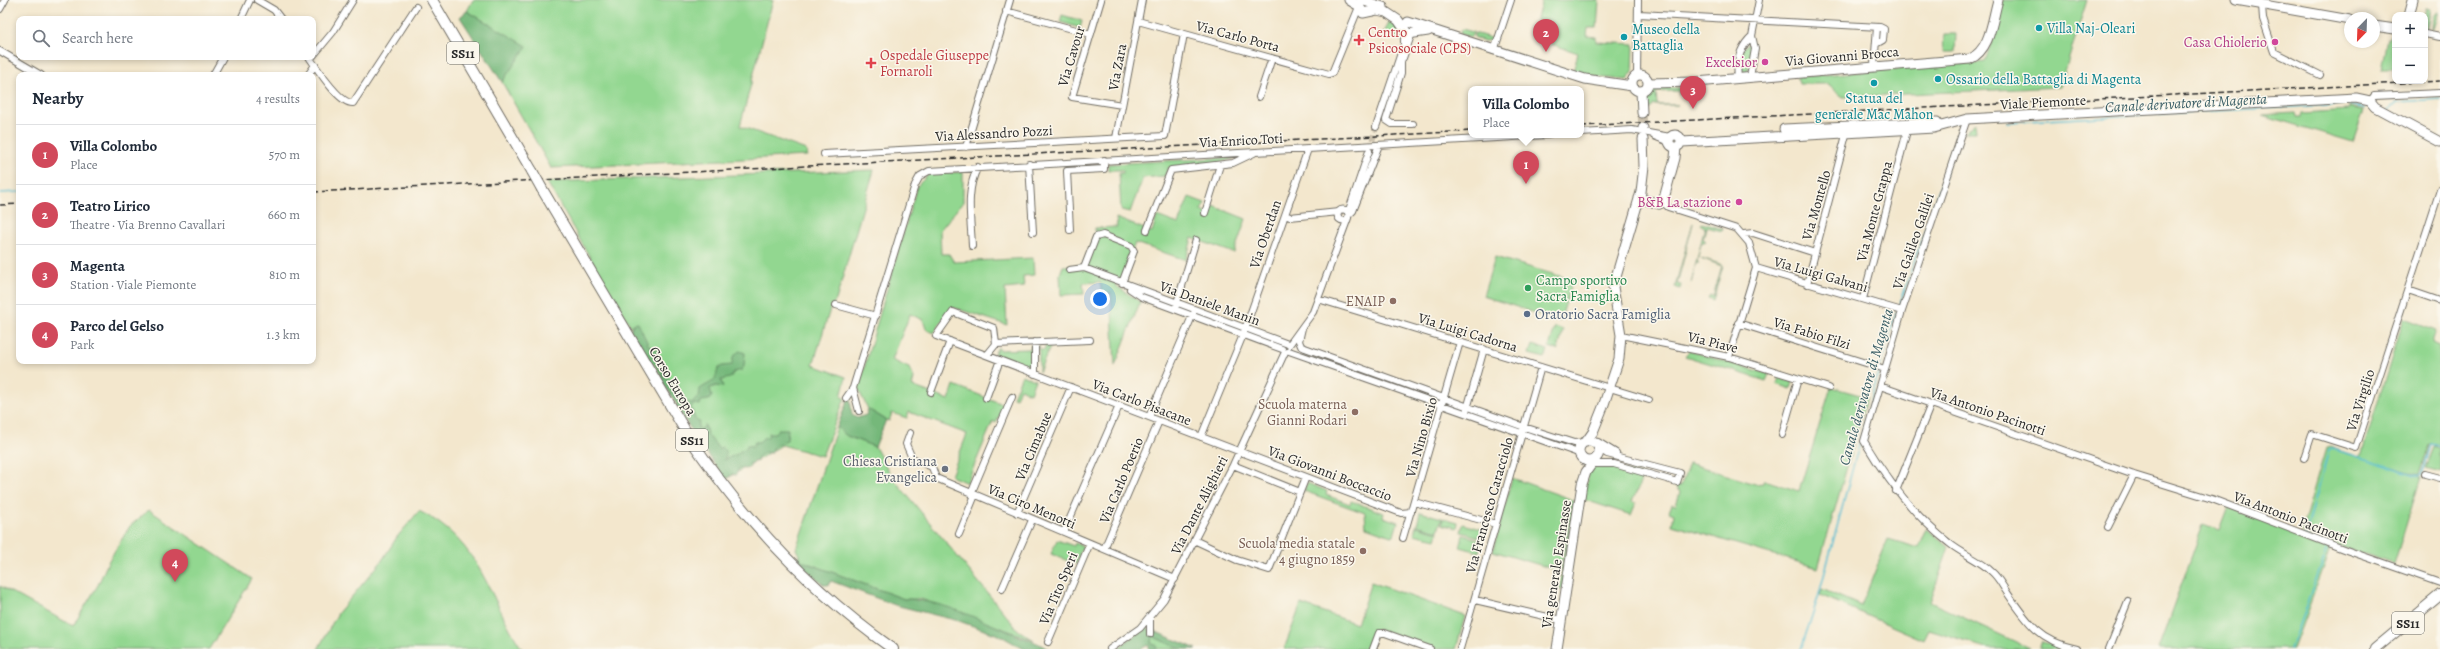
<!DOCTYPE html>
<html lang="en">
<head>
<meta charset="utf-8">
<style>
	:root { --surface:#fff; --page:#f6f6f7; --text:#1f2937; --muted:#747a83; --line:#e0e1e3; --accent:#d1495b }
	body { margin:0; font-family:Alegreya,serif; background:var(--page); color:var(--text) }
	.controls { position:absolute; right:12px; top:12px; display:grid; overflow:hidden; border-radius:8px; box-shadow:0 2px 6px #0003 }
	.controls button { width:36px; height:36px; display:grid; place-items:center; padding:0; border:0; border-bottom:1px solid var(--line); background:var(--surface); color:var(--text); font:20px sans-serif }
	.compass { position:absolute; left:2344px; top:12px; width:36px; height:36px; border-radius:50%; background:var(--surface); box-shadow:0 2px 6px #0003; rotate:203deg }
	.you { position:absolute; left:1100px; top:299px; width:14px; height:14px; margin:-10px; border:3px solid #fff; border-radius:50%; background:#1a73e8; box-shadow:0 0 0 6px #1a73e833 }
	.badge { display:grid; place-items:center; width:26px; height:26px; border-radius:50%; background:var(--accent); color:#fff; font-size:13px; font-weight:700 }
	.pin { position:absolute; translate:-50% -33px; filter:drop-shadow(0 1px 2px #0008) }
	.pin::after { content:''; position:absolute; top:21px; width:14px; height:12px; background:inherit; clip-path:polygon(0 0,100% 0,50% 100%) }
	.popup { position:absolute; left:1468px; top:86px; width:116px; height:52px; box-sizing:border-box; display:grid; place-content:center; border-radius:8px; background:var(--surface); filter:drop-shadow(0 1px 3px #0005); font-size:13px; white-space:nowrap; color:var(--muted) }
	.popup b { font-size:15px; color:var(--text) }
	.popup::after { content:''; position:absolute; left:50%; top:100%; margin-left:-8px; border:8px solid transparent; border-top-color:var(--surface) }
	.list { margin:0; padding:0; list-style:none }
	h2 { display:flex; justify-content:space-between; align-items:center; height:52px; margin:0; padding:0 16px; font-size:17px }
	h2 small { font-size:13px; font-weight:400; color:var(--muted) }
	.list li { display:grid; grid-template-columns:26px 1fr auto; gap:12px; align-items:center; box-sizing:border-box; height:60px; padding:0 16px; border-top:1px solid var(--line) }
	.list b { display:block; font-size:15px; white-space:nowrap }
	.list p { margin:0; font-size:13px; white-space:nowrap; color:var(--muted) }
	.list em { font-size:13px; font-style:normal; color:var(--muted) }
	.icon { flex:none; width:22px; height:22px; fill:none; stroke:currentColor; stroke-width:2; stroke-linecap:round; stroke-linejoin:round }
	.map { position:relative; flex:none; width:2440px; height:649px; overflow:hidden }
	.search { position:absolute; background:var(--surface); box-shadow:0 2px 6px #0003; left:16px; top:16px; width:300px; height:44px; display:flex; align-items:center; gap:10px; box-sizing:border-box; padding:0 14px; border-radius:8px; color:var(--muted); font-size:15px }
	.panel { position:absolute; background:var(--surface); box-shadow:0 2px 6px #0003; left:16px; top:72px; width:300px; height:292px; border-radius:8px }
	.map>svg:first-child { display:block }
	.green { fill:#92d790; stroke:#5e815e }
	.forest { fill:#75b87a; stroke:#507252 }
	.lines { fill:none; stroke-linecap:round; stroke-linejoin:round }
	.stream { stroke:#55bdd3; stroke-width:1.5 }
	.street-tunnel { stroke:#cbc1ad; stroke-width:6; stroke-dasharray:6 3; stroke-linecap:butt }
	.secondary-tunnel { stroke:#cbc1ad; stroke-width:9; stroke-dasharray:9 4.5; stroke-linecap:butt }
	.street-casing { stroke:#716d64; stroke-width:8 }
	.secondary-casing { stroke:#716d64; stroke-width:11 }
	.primary-casing { stroke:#716d64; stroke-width:12 }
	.street { stroke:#fff; stroke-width:6 }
	.secondary { stroke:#fff; stroke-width:9 }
	.primary { stroke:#fff; stroke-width:10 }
	.rail { stroke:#2b2b2b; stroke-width:1.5; stroke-dasharray:6 3; stroke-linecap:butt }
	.primary-bridge-casing { stroke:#716d64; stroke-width:12; stroke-linecap:butt }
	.primary-bridge { stroke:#fff; stroke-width:10 }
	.culture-dot { fill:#0f9aa8; stroke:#fbf7ec; stroke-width:1.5 }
	.health-dot { fill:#e0444e; stroke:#fbf7ec; stroke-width:1.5 }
	.hotel-dot { fill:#d1479c; stroke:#fbf7ec; stroke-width:1.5 }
	.leisure-dot { fill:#2e9e5b; stroke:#fbf7ec; stroke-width:1.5 }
	.education-dot { fill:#8d6e63; stroke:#fbf7ec; stroke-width:1.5 }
	.service-dot { fill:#5c6f8a; stroke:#fbf7ec; stroke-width:1.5 }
	.worship-dot { fill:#6b7280; stroke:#fbf7ec; stroke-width:1.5 }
	.labels { text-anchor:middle; stroke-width:3; stroke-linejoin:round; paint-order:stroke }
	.shield { fill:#fbf7ec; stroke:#696865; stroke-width:1 }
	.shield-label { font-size:13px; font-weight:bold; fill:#2b2b2b }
	.culture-label { font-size:14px; fill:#0d838f; stroke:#fbf7ec; text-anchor:start }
	.health-label { font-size:14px; fill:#be3a42; stroke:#fbf7ec; text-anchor:start }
	.street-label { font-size:14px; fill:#2b2b2b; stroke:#fbf7ec }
	.hotel-label { font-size:14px; fill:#b23c85; stroke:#fbf7ec; text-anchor:end }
	.leisure-label { font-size:14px; fill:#27864d; stroke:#fbf7ec; text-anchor:start }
	.education-label { font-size:14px; fill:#785e54; stroke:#fbf7ec; text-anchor:end }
	.service-label { font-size:14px; fill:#4e5e75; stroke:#fbf7ec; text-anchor:start }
	.worship-label { font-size:14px; fill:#5b616d; stroke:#fbf7ec; text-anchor:end }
	.water-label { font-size:15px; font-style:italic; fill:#3a5e66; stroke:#fbf7ec }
</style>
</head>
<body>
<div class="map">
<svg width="2440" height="649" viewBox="0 0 2440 649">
	<rect width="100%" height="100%" fill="#fbf7ec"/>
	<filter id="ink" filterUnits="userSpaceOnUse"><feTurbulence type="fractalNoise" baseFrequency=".025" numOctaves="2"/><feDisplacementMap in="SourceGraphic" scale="8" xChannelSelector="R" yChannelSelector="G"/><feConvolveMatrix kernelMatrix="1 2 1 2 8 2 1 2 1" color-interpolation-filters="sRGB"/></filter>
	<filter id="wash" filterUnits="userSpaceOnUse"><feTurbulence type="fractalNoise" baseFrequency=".012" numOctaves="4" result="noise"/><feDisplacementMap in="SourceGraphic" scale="16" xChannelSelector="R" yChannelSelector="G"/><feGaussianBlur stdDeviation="0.9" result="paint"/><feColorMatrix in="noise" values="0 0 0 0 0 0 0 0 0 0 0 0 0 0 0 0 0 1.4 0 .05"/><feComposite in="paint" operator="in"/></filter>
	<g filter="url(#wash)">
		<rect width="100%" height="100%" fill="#f3e7cd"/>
		<path class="green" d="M473,0H606L611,2L613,0H773L740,126L806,150L807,156L551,168L502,82L526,46L467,11Z
			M1542,0H1599L1597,28H1588L1587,36L1596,37V42L1634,44L1633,72L1627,80L1596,77L1573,71L1578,53L1551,44L1552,39L1533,33Z
			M2004,0H2087L2060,87L1843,97L1827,84H1799L1797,77L1985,62Z
			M2427,7L2431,8L2426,31L2425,17Z
			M2439,10L2433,29L2432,30L2433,15Z
			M1062,15L1082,21L1080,28L1060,22Z
			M1389,22L1393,24L1394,22L1402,41L1384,33Z
			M1462,29L1473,32L1471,37L1460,34Z
			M1474,33L1491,38L1496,36L1493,40L1484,41L1474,37Z
			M1944,34H1956L1955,52H1943Z
			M2390,35L2395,36V70H2381L2387,38H2389Z
			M1748,44L1753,48L1748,70L1744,72L1739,68L1744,47Z
			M1659,88H1681L1679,95V91L1656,92L1657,105H1678H1654L1646,112L1648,95L1654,89Z
			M2349,107L2364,110L2353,142L2262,115L2295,113L2296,117H2301L2302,113L2349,110Z
			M1975,123L1976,132H1965Z
			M1237,157L1222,162L1168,168L1165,176L1143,178L1130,212L1121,210L1119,173H1123V170H1108V164Z
			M874,170L836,300L831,306L813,365L846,377L841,397L845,398L822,456L782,445L728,478C662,383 604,283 547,182Z
			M963,172V202L940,230L941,254H949L954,262L1033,258L1034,275L1023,276L1024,287L1005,289L1007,325L952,307L934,333L926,329L923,320L910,314L892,360L909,368L914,378L912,386L949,400L954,385L1005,405L996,423L993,421L967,483L951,476L967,434L909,412L907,418L892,413L889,421L886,420L868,409L858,389L917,186L929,174Z
			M1189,197L1205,203L1201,211L1208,214L1211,205L1246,219L1234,253L1192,238L1186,260L1135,243L1121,279L1115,285L1140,302L1115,366L1111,293H1102L1100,282L1083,283L1084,294L1061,295L1060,274L1063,266L1083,265L1095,233V228L1117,227L1116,218L1152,232L1157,216L1178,224Z
			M1693,223L1677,284L1681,285L1680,289L1675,287Z
			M1702,223L1723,229L1722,231L1706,227L1703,239L1706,241L1701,243L1697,261L1699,263H1696L1691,283L1705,227L1701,225Z
			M1495,257L1573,280L1560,321L1483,296Z
			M1701,258L1723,265L1713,300L1708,298L1710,295L1713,296L1722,266Z
			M2404,318L2436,330L2432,343L2440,346V446L2429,445L2420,475L2392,467L2421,477L2394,564L2301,532L2326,448L2331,447L2359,457L2362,453Z
			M1555,327L1563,330L1558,350L1549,347Z
			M1031,345V367L1029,368L994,354L998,347L999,350L1030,349Z
			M1039,345L1040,350H1045V345H1051L1039,372Z
			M1532,345L1548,350L1545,358L1529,354Z
			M1689,351L1769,374L1766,381L1685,356Z
			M1022,375L1035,380L1030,393L1020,389L1016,398L1013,397Z
			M1779,377L1793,382L1791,389L1777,384Z
			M1831,387L1867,397L1818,568L1672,525L1674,514L1669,512L1672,504L1676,505L1680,492L1676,488L1677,485L1681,486L1689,463L1755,484L1763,483L1764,480L1799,491Z
			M837,427L847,436L875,447L893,478L1018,630L1034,640L921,599H904L802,561L796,549Z
			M2434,447L2440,449V472L2426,468Z
			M1603,464L1643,476L1632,502L1636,503L1631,515L1582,499L1590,468Z
			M1512,478L1573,500L1560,571L1493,551Z
			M1307,483L1327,491L1326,495L1350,504L1351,501L1384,513L1383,517L1398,522L1394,535L1391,536L1366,527L1365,513L1304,491Z
			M1574,500L1563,587L1559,590Z
			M2228,507L2331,548L2293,649H2158L2203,525L2219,531Z
			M149,510L252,579L209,649H0V586L73,626L98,585L108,562L130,526Z
			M419,511C482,542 487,596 522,649H318L338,613L381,562L397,537Z
			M1420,512L1442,518L1438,531L1417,525Z
			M1443,518L1458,522L1457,528L1442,524Z
			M1463,524L1485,530L1483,538L1461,532Z
			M1416,526L1438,532L1436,539L1414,534Z
			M1927,529L1949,547L1930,602L2031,649H1989L1929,630L1924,640L1820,595L1822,589L1861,606L1888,539L1919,548Z
			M1463,535L1482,540L1479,552L1460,547Z
			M1057,540L1074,546L1075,543L1083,546L1076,564L1051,554Z
			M1371,582L1465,616L1456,649H1437L1376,629L1368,649H1284L1301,604L1357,624Z
			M1152,636L1180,649H1156L1157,646L1151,643Z
			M2042,641L2065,649H2039Z"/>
		<path class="forest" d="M467,11L527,46L502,82L460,17Z
			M638,323L649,346L656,349L659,366L664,370V376L679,386L678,398L691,403L699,397L700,389C713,380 714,385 718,369L722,366L732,365L733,357L739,351L745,353L744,366L742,370L734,372L730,378L721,380L723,387L716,386L710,388L712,396L709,400L701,401L700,405L694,404L691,407L695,419L699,421L698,428L702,429L705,425L707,434L719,449L721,447C727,451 727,454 724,460L739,453L741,450L746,449L747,445L753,446L755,442H759L763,438L768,437L769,433H775L778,429H788L787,440L774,447L771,453L765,452L758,457L757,462L753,461V464L750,463V467L746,469L739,468L736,475L732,474L727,479L724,478L678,410L676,403L664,385L660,370L647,359L630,330L633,324Z
			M848,399H850L852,415L857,418L866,415L868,409L886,420L875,447L847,436L837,427Z
			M799,555L802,561L904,599C942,600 977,619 1012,633C1025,639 1036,641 1048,649H1024L1001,636L959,621L895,605L831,581L828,585H824L795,560Z
			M1146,626L1149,629L1197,649H1180L1152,636L1151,643L1157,646L1156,649H1149V645L1141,649H1117Z"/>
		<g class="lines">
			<path class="stream" d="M2388,111L2397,102L2440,99
				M2008,122L2346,104L2365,108
				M0,193L19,192
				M1898,309L1958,134
				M1880,366L1896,312
				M2306,532L2329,450L2334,449L2419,476L2422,475L2431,445L2440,447
				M2304,536L2318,543
				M1801,649L1818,598L1879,370
				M2290,649L2327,550L2326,545"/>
		</g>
	</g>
	<g filter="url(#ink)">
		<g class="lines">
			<path class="street-tunnel" d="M1370,149L1376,127"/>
			<path class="secondary-tunnel" d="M1642,113L1643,128"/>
			<g class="street-casing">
				<path id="street" d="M257,0L274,10L281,19
					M1101,0L1072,97L1122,105
					M2262,5L2263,19L2274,52L2320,75
					M0,9L5,0
					M1006,11L1091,34
					M1639,14L1880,27L1884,29L1883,40L1876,44
					M241,19L250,0
					M1138,21L1329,74L1332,73L1359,7
					M2425,34L2440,37
					M1401,50V73L1386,120L1392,124H1413
					M0,51L41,75
					M1494,51L1511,0
					M313,56L333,32L353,0
					M309,57C317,68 339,104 353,103L416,7
					M1403,58L1412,33
					M1874,66L1877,27
					M213,75L223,57
					M308,75L315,65
					M1637,76L1638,0
					M1750,77L1755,49L1752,36L1759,0
					M1738,78C1736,62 1740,47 1752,36
					M1259,97L1272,58
					M2370,101L2374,96L2440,93
					M1967,119L1902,311L1864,441C1887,480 1913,515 1949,543C1962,554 1980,560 1992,572C1998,577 2002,585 2006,591C2027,622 2039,641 2077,649
					M1376,127L1404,44V31
					M1581,133L1632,130L1670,137
					M1654,136L1669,142
					M1116,138L1142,0
					M966,147L1010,0
					M824,154L1165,136L1184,34
					M1029,164L1033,232
					M1663,202L1668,207L1737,229L1749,243L1756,268L1729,357
					M1337.5 215a5.5 5.5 0 1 1 11 0a5.5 5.5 0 1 1-11 0Z
					M1205,213L1220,165
					M1348,213L1369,151
					M1285,215L1290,217L1339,212
					M1349,215L1353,211L1379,145
					M1070,230L1067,171L1104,169V160
					M1147,230L1171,170L1233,163L1254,153
					M1744,234L1753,233L1815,253
					M972,246C971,220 965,190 978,167
					M1084,268L1096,237L1103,235L1131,246L1134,251L1122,283
					M1756,268L1902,311
					M1069,270L1084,268L1288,344
					M1807,284L1847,131
					M1130,289L1142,297L1282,349
					M2408,290L2440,301
					M1318,299L1649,400
					M1863,299L1908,127
					M836,305L876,316
					M1176,306L1196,240
					M1738,323L1885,369
					M1302,328L1299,341L1301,346L1305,348L1524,427L1574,443L1586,442
					M1621,335L1729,357L1829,388
					M996,344L994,328L953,312L936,336L1401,513L1411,512
					M1289,345L1313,312L1348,218
					M1289,351L1578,453L1581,456
					M987,355L996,344L1090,340
					M1035,374V342
					M1880,386L2134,475L2212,499L2346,550L2440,583
					M931,392L950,341
					M846,398L853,388
					M986,398L1000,360
					M1467,409L1484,349
					M859,411L853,388L915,185L920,176L929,171L1548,135
					M1149,417L1193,314
					M910,433L906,444L912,458L932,467L936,478L1175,579
					M1782,435L1798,379
					M1201,437L1243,335L1308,149
					M1598,442L1616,453
					M2304,458L2312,434L2356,448L2440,190
					M1591,464H1614L1677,482L1680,473L1607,454L1598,448
					M1233,465L1300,492
					M2425,474L2440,478
					M1896,491L1931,404
					M971,494L1012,397
					M1414,502L1496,524
					M1017,513L1071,387
					M2108,527L2134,475
					M1064,532L1119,406
					M959,534L975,495
					M1403,538L1460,342
					M1194,540L1237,560L1269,570L1306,477
					M1104,549L1159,421
					M1002,589L1032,520
					M1475,600L1561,620
					M1150,618V634
					M1048,642L1090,543
					M1110,649L1140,628L1164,599L1233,465L1285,352
					M1373,649L1379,633H1385L1430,649
					M1460,649L1541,367
					M2109,649L2128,601"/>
			</g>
			<g class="secondary-casing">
				<path id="secondary" d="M1349,0L1359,6
					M1361,0L1383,7
					M2236,0L2350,20
					M1359,6L1363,13L1377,10L1386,12L1398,20L1408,34L1428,31
					M2409,15L2413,0
					M1408,22L1585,79L1632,86
					M2374,26L2395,29
					M1632 83a8 8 0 1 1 16 0a8 8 0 1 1-16 0Z
					M1648,83L1696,82L1970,59C1991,49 1992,20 1998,0
					M1641,91L1642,113
					M1643,128V130
					M1784,129L1937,122
					M1669 141a6 6 0 1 1 12 0a6 6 0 1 1-12 0Z
					M1682,142L1934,128L1967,119L2356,98L2370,101L2375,107L2440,142
					M1639,198L1659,204L1663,202L1675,158L1676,147
					M1579 451a10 10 0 1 1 20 0a10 10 0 1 1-20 0Z
					M1586,442L1593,432L1603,407L1619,359L1621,335L1613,287L1641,192L1644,166L1643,139
					M1557,649L1582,484L1586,472L1596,458"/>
			</g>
			<g class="primary-casing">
				<path id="primary" d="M432,0L532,171
					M542,189L689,437C744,519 812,592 893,649
					M2375,649L2440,595"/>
			</g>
			<use href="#street" class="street"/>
			<use href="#secondary" class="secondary"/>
			<use href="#primary" class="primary"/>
			<path class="rail" d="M1581,126L2440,81
				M313,192L1471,131
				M0,205L19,204"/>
			<g class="primary-bridge-casing">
				<path id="primary-bridge" d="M532,171L542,189"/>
			</g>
			<use href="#primary-bridge" class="primary-bridge"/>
		</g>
	</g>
	<g class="culture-dot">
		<circle cx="2039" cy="28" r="4"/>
		<circle cx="1624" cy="37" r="4"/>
		<circle cx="1938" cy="79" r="4"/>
		<circle cx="1874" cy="83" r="4"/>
	</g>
	<g class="health-dot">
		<path d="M1357 34h4v4h4v4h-4v4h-4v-4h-4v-4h4z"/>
		<path d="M869 57h4v4h4v4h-4v4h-4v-4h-4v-4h4z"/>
	</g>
	<g class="hotel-dot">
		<circle cx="2275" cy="42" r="4"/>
		<circle cx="1765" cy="62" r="4"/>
		<circle cx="1739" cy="202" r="4"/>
	</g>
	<circle class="leisure-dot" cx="1528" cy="288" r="4"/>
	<g class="education-dot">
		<circle cx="1393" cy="301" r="4"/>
		<circle cx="1355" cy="412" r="4"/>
		<circle cx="1363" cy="551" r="4"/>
	</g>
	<circle class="service-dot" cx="1527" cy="314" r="4"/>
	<circle class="worship-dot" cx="945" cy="469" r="4"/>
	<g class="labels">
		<g class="shield">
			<rect x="447" y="42" width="32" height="22" rx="3"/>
			<rect x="676" y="429" width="32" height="22" rx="3"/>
			<rect x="2392" y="612" width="32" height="22" rx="3"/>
		</g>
		<g class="shield-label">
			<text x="463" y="58">SS11</text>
			<text x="692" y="445">SS11</text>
			<text x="2408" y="628">SS11</text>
		</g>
		<g class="culture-label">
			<text x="2047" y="33">Villa Naj-Oleari</text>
			<text x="1632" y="34">Museo della<tspan x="1632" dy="16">Battaglia</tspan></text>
			<text x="1946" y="84">Ossario della Battaglia di Magenta</text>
			<text x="1874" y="103" text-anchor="middle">Statua del<tspan x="1874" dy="16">generale Mac Mahon</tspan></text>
		</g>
		<g class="health-label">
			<text x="1368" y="37">Centro<tspan x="1368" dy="16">Psicosociale (CPS)</tspan></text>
			<text x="880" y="60">Ospedale Giuseppe<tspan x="880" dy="16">Fornaroli</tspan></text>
		</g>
		<g class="street-label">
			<text transform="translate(1238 36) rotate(15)" y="5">Via Carlo Porta</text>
			<text transform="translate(1071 56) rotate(-73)" y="5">Via Cavour</text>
			<text transform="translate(1842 56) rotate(-5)" y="5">Via Giovanni Brocca</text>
			<text transform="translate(1117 67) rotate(-79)" y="5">Via Zara</text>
			<text transform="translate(2043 102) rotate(-3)" y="5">Viale Piemonte</text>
			<text transform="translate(994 133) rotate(-3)" y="5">Via Alessandro Pozzi</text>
			<text transform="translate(1241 140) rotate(-3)" y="5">Via Enrico Toti</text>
			<text transform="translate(1816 205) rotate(-74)" y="5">Via Montello</text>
			<text transform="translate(1874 211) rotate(-75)" y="5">Via Monte Grappa</text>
			<text transform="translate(1265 234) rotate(-71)" y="5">Via Oberdan</text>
			<text transform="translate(1913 241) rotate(-71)" y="5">Via Galileo Galilei</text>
			<text transform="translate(1821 274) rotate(16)" y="5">Via Luigi Galvani</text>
			<text transform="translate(1210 303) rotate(20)" y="5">Via Daniele Manin</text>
			<text transform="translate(1468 332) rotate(17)" y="5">Via Luigi Cadorna</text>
			<text transform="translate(1812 333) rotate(17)" y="5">Via Fabio Filzi</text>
			<text transform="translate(1713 342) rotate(14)" y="5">Via Piave</text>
			<text transform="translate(673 381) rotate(59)" y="5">Corso Europa</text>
			<text transform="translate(2360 400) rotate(-72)" y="5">Via Virgilio</text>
			<text transform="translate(1142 402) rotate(21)" y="5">Via Carlo Pisacane</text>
			<text transform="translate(1988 411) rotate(19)" y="5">Via Antonio Pacinotti</text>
			<text transform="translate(1421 437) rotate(-74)" y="5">Via Nino Bixio</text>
			<text transform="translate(1033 446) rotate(-67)" y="5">Via Cimabue</text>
			<text transform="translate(1330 473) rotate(21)" y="5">Via Giovanni Boccaccio</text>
			<text transform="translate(1121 480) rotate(-67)" y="5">Via Carlo Poerio</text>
			<text transform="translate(1199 505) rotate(-63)" y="5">Via Dante Alighieri</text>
			<text transform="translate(1489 505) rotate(-74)" y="5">Via Francesco Caracciolo</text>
			<text transform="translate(1032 506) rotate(23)" y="5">Via Ciro Menotti</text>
			<text transform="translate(2291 517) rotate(21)" y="5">Via Antonio Pacinotti</text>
			<text transform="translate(1556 564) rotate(-81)" y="5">Via generale Espinasse</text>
			<text transform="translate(1058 588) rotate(-67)" y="5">Via Tito Speri</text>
		</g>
		<g class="hotel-label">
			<text x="2267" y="47">Casa Chiolerio</text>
			<text x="1757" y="67">Excelsior</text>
			<text x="1731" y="207">B&amp;B La stazione</text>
		</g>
		<g class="leisure-label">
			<text x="1536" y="285">Campo sportivo<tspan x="1536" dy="16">Sacra Famiglia</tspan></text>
		</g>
		<g class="education-label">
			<text x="1385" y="306">ENAIP</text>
			<text x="1347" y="409">Scuola materna<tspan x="1347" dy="16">Gianni Rodari</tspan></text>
			<text x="1355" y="548">Scuola media statale<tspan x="1355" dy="16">4 giugno 1859</tspan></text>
		</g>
		<g class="service-label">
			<text x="1535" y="319">Oratorio Sacra Famiglia</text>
		</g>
		<g class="worship-label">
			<text x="937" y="466">Chiesa Cristiana<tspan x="937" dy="16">Evangelica</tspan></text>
		</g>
		<g class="water-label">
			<text transform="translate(2186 103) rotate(-3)" y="5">Canale derivatore di Magenta</text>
			<text transform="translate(1866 387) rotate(-74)" y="5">Canale derivatore di Magenta</text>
		</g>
	</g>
</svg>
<div class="controls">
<button>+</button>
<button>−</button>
</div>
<svg class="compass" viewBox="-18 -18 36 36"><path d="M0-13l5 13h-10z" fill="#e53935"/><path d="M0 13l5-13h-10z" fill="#747a83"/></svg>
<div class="you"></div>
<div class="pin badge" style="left:1526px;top:184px">1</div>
<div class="popup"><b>Villa Colombo</b>Place</div>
<div class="pin badge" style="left:1546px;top:52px">2</div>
<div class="pin badge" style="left:1693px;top:109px">3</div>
<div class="pin badge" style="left:175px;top:582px">4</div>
<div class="search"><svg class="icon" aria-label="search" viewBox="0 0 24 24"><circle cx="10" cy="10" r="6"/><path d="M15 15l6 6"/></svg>Search here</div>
<section class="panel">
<h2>Nearby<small>4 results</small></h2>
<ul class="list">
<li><span class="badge">1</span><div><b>Villa Colombo</b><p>Place</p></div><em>570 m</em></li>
<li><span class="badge">2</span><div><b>Teatro Lirico</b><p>Theatre · Via Brenno Cavallari</p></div><em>660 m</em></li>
<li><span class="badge">3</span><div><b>Magenta</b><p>Station · Viale Piemonte</p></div><em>810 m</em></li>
<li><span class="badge">4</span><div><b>Parco del Gelso</b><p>Park</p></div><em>1.3 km</em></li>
</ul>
</section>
</div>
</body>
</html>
